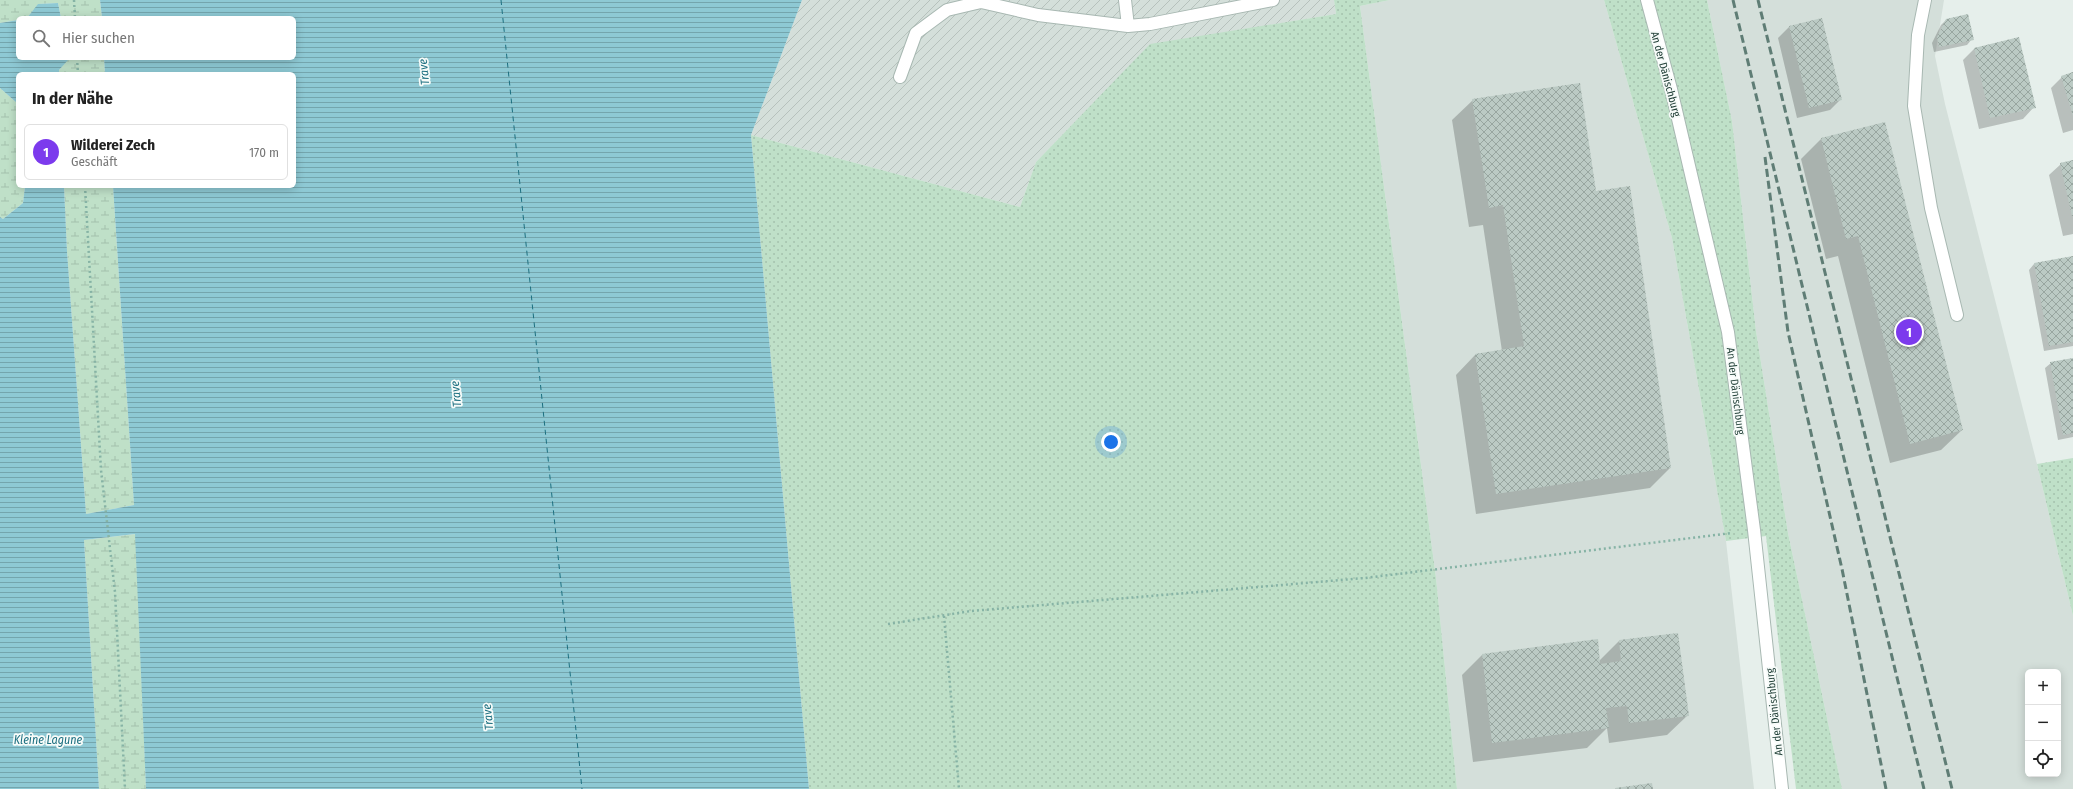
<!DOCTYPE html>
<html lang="de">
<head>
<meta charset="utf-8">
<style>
	:root { --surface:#fff; --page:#f2f2f2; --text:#222; --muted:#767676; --line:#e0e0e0; --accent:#7c3aed }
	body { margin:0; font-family:"Fira Sans Condensed",sans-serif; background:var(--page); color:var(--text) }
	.controls { position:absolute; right:12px; bottom:12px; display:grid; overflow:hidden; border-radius:6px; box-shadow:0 2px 10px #0003 }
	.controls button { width:36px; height:36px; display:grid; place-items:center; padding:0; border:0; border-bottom:1px solid var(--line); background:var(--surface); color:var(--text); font:20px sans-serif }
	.you { position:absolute; left:1111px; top:442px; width:14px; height:14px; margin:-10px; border:3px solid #fff; border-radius:50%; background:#1a73e8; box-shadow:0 0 0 6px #1a73e833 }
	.badge { display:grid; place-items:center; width:26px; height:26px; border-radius:50%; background:var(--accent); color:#fff; font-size:13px; font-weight:700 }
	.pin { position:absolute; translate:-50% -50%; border:2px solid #fff; box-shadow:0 1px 4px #0006 }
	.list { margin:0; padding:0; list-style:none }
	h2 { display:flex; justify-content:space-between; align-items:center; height:52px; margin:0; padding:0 16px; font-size:17px }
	h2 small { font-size:13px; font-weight:400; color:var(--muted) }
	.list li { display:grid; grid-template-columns:26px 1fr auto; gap:12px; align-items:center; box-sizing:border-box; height:56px; margin:0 8px 8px; padding:0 8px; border:1px solid var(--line); border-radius:6px }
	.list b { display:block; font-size:15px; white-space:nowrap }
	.list p { margin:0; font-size:13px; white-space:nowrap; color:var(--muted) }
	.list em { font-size:13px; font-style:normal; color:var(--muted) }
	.icon { flex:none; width:22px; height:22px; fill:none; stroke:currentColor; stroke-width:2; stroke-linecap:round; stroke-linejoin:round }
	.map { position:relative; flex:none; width:2073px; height:789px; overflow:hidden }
	.search { position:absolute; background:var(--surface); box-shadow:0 2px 10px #0003; left:16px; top:16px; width:280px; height:44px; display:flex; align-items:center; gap:10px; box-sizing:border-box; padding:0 14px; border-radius:6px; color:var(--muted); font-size:15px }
	.panel { position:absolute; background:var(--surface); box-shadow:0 2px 10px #0003; left:16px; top:72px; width:280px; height:116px; border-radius:6px }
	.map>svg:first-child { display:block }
	.built { fill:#d4dfda; fill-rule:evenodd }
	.industrial { fill:url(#industrial-furrows) }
	.grass { fill:url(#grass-dots) }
	.wetland { fill:url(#wetland-marsh) }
	.water { fill:url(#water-rules) }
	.shadow { fill:#0003 }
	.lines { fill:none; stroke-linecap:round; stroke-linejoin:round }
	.ferry { stroke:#1c6f80; stroke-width:1; stroke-dasharray:5 4; stroke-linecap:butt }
	.building { fill:url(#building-cross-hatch) }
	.minor-casing { stroke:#a8b8b2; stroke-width:14 }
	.path { stroke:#86b3a5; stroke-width:2.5; stroke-dasharray:2 3; stroke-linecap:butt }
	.minor { stroke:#fff; stroke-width:12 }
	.rail { stroke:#5f7d75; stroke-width:3; stroke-dasharray:8 4; stroke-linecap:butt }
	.labels { text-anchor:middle; stroke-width:3.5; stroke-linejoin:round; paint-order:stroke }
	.street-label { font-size:11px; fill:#24423a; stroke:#f7fbf9 }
	.water-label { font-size:12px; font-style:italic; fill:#1c6f80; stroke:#f7fbf9 }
</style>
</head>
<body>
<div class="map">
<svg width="2073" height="789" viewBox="0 0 2073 789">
	<defs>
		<pattern id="industrial-furrows" width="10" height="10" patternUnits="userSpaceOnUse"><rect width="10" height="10" fill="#d4dfda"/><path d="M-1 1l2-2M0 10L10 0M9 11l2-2" fill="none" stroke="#b6c1bc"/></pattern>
		<pattern id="grass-dots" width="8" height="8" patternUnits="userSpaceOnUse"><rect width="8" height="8" fill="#bfe0c8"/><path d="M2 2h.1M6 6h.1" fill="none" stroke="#a4c1ad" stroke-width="1.8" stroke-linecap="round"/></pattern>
		<pattern id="wetland-marsh" width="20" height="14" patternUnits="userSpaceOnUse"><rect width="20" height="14" fill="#bfe0c8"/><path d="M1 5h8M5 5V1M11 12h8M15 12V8" fill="none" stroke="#a4c1ad"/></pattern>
		<pattern id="water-rules" width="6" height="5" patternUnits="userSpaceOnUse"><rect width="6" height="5" fill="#8ec9d4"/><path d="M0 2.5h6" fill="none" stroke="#74a5ad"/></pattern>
		<pattern id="building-cross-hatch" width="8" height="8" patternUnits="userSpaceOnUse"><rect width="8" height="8" fill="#bbcac4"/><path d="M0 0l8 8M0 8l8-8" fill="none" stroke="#98a6a0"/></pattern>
	</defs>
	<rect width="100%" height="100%" fill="#e6efeb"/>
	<path class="built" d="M1390,0H1604L1672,238L1726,541L1754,789H1457L1436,578L1360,6Z
		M1707,0H1944L1935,56L1945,104L2037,464L2073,616V789H1842L1788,533L1756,331L1732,121ZM2028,672H2058V774H2028Z"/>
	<path class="industrial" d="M802,0H1334L1336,14L1150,45L1036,162L1020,207L751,135Z"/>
	<path class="grass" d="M1334,0H1390L1360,6L1436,578L1457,789H809L751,135L1020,207L1036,162L1150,44L1336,14Z
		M1604,0H1707L1732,121L1756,331L1788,533L1842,789H1796L1766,536L1726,541L1672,238Z
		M2073,458V616L2037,464Z"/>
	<path class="wetland" d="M0,0H100L102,18H61L58,3L39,4L27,18H18V20L0,23Z
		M68,58H104L105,74H59V70Z
		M0,88L18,104V186H25L23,203L3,219L0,217Z
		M64,186H113L134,505L86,514L67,251Z
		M136,534L146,789H99L84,540Z"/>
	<path class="water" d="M100,0H802L751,135L809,789H146L135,534L84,540L99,789H0V217L3,219L23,203L25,186H64L67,251L86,514L134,505L113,186H294V74H105L104,58H294V18H102Z
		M58,3L61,18H27L38,4Z
		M18,20V58H68V60L59,70V74H18V104L0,88V23Z"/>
	<path class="shadow" d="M1822,19L1841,99L1830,110L1797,118L1778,38L1789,27Z
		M1947,19L1972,39L1967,45L1934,52L1932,43L1941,25Z
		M1974,49L2034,107L2023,119L1979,129L1963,60Z
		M2073,72V130L2063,133L2051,88L2062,77Z
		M1473,100L1595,192L1670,468L1650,488L1476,514L1456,375L1476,354L1502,351L1483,225L1469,227L1452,120Z
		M1884,123L1962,430L1941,450L1890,463L1838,256L1826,259L1801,159L1821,139Z
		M2073,161V234L2063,236L2049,175L2061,164Z
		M2073,257V346L2044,351L2029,270L2034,264Z
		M2073,359V437L2058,440L2045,368L2051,363Z
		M1597,641L1599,661L1619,641L1688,715L1667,735L1609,743L1607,728L1587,748L1473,762L1462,675L1482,655Z"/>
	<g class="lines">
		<path class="ferry" d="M501,0L582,789"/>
	</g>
	<path class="building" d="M1968,14L1974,40L1939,47L1937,37L1946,19Z
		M1822,18L1842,100L1809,108L1789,26Z
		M2019,37L2036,108L1990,118L1974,48Z
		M2073,72V116L2061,76Z
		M1580,83L1596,191L1630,186L1671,468L1496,494L1475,354L1524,346L1503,205L1489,208L1472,99Z
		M1885,122L1963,430L1910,444L1858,236L1846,239L1821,138Z
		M2073,160V216H2072L2060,163Z
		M2073,256V342L2049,346L2034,263Z
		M2073,358V433L2063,435L2050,362Z
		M1678,633L1689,716L1629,723L1627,706L1606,708L1609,728L1492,743L1482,654L1598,639L1600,664L1621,661L1619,640Z
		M1652,783L1653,789H1615V788Z"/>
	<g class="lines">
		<g class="minor-casing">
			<path id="minor" d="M981,0V2L1038,15L1128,26L1150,24L1273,0
				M1125,0L1128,26
				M1647,0L1671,89L1728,332L1754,530L1782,789
				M1925,0L1918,35L1914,106L1931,208L1957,315
				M900,77L916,33L947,10L981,2"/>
		</g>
		<path class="path" d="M74,0L75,18
			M77,58L78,74
			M85,186L101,470L115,592L125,789
			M944,616L959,789
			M888,624L971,611L1365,578L1732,533"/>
		<use href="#minor" class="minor"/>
		<path class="rail" d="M1733,0L1924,789
			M1758,0L1952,789
			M1765,157L1788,332L1842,569L1886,789"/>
	</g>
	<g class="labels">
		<g class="street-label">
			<text transform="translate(1666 74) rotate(75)" y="4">An der Dänischburg</text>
			<text transform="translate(1736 391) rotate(83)" y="4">An der Dänischburg</text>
			<text transform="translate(1774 712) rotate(-96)" y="4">An der Dänischburg</text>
		</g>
		<g class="water-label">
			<text transform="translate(424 72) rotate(-96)" y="4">Trave</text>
			<text transform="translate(456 394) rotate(-96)" y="4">Trave</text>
			<text transform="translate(488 717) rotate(-96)" y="4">Trave</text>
			<text x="48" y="744">Kleine Lagune</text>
		</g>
	</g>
</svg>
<div class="controls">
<button>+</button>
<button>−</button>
<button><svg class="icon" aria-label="locate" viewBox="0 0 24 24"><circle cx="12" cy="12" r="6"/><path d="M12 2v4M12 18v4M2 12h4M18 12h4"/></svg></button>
</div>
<div class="you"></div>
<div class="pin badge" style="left:1909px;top:332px">1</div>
<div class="search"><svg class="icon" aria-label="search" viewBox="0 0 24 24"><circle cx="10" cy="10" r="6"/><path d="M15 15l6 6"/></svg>Hier suchen</div>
<section class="panel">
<h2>In der Nähe<small></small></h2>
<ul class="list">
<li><span class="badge">1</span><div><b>Wilderei Zech</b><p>Geschäft</p></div><em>170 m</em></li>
</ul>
</section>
</div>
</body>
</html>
